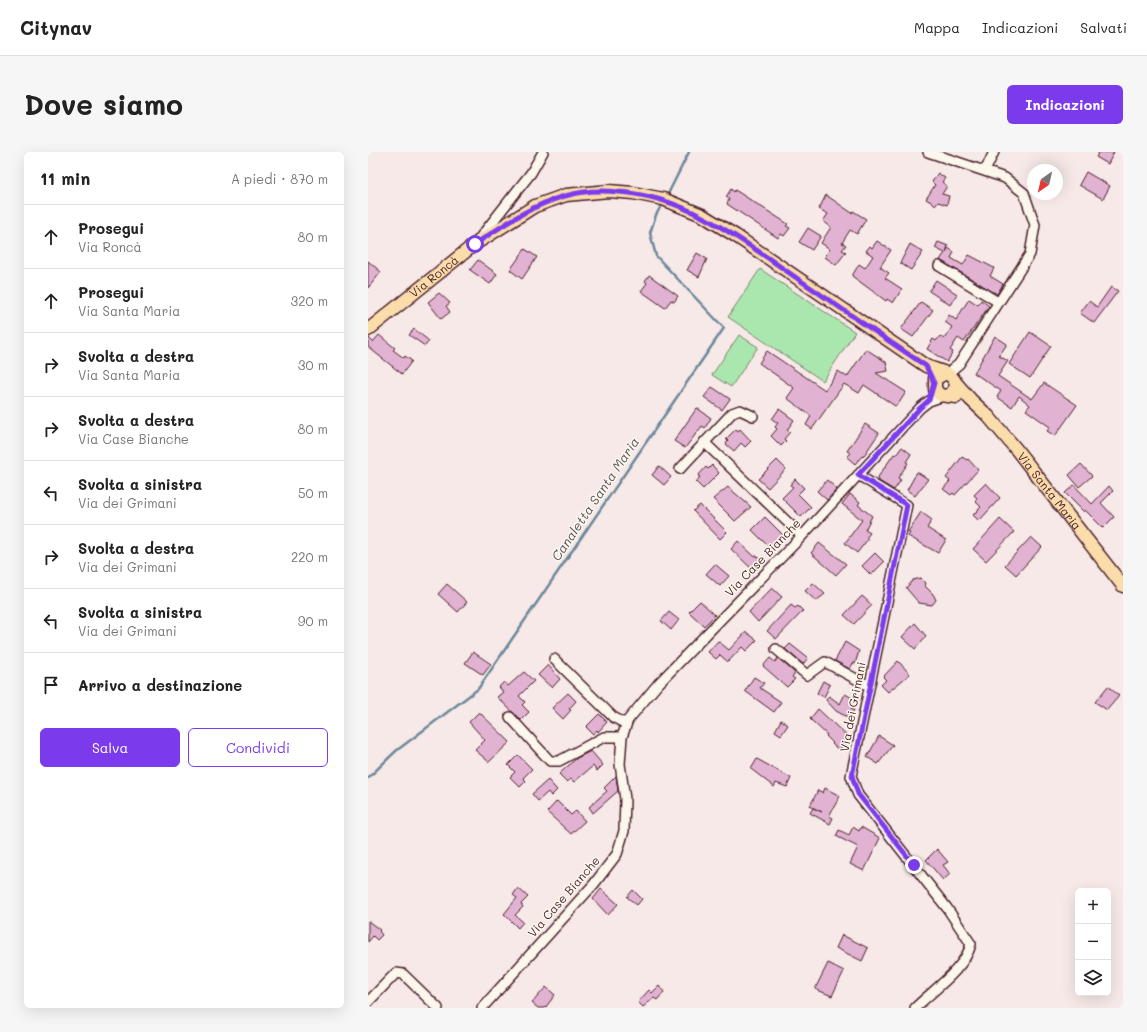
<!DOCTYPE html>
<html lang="it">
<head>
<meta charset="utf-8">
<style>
	:root { --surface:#fff; --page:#f6f6f6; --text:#222; --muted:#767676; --line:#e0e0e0; --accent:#7c3aed }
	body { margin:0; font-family:Mali,sans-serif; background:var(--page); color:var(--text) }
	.controls { position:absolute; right:12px; bottom:12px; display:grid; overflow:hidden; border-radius:6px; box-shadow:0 4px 16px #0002 }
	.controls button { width:36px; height:36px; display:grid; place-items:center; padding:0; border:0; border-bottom:1px solid var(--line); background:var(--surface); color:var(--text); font:20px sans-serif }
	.compass { position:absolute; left:659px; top:12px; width:36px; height:36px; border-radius:50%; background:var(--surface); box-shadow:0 4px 16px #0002; rotate:214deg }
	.stop { position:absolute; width:12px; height:12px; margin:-9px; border:3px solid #7c3aed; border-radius:50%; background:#fff }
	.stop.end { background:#7c3aed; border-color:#fff; box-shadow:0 1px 4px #0008 }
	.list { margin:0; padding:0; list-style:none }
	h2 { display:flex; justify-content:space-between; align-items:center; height:52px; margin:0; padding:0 16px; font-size:17px }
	h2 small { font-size:13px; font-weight:400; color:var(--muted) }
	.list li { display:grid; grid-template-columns:26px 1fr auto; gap:12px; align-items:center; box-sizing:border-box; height:64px; padding:0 16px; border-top:1px solid var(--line) }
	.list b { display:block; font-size:15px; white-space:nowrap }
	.list p { margin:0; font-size:13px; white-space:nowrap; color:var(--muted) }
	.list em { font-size:13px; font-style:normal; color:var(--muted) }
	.actions { display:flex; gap:8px; padding:12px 16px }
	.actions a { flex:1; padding:9px 0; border:1px solid var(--accent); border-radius:6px; text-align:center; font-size:14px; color:var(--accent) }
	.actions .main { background:var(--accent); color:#fff }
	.icon { flex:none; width:22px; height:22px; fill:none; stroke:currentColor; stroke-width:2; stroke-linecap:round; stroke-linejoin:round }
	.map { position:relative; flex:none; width:755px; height:856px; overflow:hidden; border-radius:6px }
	header { display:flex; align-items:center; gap:24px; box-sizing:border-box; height:56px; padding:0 20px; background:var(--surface); border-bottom:1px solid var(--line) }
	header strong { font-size:19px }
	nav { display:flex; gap:22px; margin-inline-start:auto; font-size:14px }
	.intro { display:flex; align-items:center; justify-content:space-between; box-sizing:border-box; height:96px; padding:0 24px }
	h1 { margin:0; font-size:28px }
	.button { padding:10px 18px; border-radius:6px; background:var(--accent); color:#fff; font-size:14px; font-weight:700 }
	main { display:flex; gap:24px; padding:0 24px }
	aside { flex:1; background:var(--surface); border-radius:6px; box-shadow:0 4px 16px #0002 }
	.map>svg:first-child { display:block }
	.green { fill:#aae7ae; stroke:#7a836c }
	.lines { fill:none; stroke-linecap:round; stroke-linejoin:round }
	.stream { stroke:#6c879a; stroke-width:2.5 }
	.building { fill:#e2b2d2; stroke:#4a1f2b }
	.minor-casing { stroke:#4a1f2b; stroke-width:12 }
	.major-casing { stroke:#4a1f2b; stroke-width:15 }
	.minor { stroke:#fbf7ec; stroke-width:9 }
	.major { stroke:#faddab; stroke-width:12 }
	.route { stroke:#7c3aed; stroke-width:5 }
	.labels { text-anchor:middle; stroke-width:3; stroke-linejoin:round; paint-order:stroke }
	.street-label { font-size:12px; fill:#4a1f2b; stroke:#fbf7ec }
	.water-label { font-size:13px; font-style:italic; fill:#5b5362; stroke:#fbf7ec }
</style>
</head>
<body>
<header>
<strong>Citynav</strong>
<nav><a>Mappa</a><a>Indicazioni</a><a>Salvati</a></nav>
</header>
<div class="intro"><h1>Dove siamo</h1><a class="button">Indicazioni</a></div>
<main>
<aside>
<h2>11 min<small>A piedi · 870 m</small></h2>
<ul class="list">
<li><svg class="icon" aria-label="ahead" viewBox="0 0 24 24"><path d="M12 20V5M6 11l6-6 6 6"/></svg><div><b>Prosegui</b><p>Via Roncà</p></div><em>80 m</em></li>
<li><svg class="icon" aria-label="ahead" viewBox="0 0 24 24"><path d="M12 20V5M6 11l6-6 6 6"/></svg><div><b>Prosegui</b><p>Via Santa Maria</p></div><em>320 m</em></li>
<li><svg class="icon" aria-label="right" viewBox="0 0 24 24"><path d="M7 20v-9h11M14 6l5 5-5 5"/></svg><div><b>Svolta a destra</b><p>Via Santa Maria</p></div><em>30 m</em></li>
<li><svg class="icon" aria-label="right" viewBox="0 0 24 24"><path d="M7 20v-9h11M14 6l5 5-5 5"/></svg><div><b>Svolta a destra</b><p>Via Case Bianche</p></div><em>80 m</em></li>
<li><svg class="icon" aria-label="left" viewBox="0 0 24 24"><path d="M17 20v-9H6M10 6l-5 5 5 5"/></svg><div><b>Svolta a sinistra</b><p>Via dei Grimani</p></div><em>50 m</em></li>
<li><svg class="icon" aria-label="right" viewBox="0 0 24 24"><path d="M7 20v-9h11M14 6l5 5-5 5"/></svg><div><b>Svolta a destra</b><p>Via dei Grimani</p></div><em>220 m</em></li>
<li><svg class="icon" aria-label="left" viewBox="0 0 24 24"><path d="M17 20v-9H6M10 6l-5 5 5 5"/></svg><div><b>Svolta a sinistra</b><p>Via dei Grimani</p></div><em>90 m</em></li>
<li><svg class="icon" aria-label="arrive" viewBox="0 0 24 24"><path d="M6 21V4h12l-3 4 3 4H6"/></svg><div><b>Arrivo a destinazione</b></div></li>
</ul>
<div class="actions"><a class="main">Salva</a><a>Condividi</a></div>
</aside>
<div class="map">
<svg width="755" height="856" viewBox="0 0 755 856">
	<rect width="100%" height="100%" fill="#f6e9e7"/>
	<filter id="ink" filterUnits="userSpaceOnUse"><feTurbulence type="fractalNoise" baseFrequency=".025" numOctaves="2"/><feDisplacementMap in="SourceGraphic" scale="8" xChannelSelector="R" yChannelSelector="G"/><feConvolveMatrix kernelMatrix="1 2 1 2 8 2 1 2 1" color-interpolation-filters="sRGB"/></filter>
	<g filter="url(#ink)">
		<path class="green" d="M392,117L487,180L455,229L360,165Z
			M371,183L390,195L363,235L344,223Z"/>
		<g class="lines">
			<path class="stream" d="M300,42L321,0
				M0,626L28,599L110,537L356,176L288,104L282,81L288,63L293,54"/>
		</g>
		<path class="building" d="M731,0H746L740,12L728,5Z
			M718,20L742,34L735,47L711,33Z
			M570,21L577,26L574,30L579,34L574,42L581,44L579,53L570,50L568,53L558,47L567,33L564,30Z
			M363,37L366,40L367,38L420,72L418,74L422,76L416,84L413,82L410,86L359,52L361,47L358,45Z
			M458,43L484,61L485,59L498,67L489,82L482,78L474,91L478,93L474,98L478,100L468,113L457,105L462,97L453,91L463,75L455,69L460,62L451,57Z
			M440,76L453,84L444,98L431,90Z
			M509,89L523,98L512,115L521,121L517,126L534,137L525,151L519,147L518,149L484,124L491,112L497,116L505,104L498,99L502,94L504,96Z
			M570,90L580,94L578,100L580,96L586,100L583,106L595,113L601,103L626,116L622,124L635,132L629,142L572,108L577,101L567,96Z
			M542,92L555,100L543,118L532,111Z
			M157,97L169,105L154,127L142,118Z
			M329,101L339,107L331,125L319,118Z
			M110,108L129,122L122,132L102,118Z
			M0,109L13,120L0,136Z
			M281,123L310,144L306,150L303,148L297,156L273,139L279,131L277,129Z
			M568,128L589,142L582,153L561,139Z
			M743,135L750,139L726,171L712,161L721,149L729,155Z
			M71,141L82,151L78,154L82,160L73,167L60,150Z
			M601,147L610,153L613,148L621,154L596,190L590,186L582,198L585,200L579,210L559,197L565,187L568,189L572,184L576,187L584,175L577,170L581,163L588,168Z
			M553,150L565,158L545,185L533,177Z
			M46,177L61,189L57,194L41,183Z
			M662,180L683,194L662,226L641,212Z
			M11,183L27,196L25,198L36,206L37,204L44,209L34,222L0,195V185L5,190Z
			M627,184L639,192L631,204L640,209L630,224L664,247L676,231L709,253L687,284L679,279L682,275L658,258L662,253L651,244L644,255L629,245L633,239L606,221Z
			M498,197L518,210L520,219L508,221L538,240L531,251L527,254L496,233L491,241L476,232L444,277L438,273L443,264L419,246L426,236L391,211L399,199L457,238L470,219L479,225Z
			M344,235L362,247L354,258L336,245Z
			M329,256L343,266L337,276L334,274L317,296L306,289Z
			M411,257L426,268L419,278L422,280L416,287L418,289L413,294L403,284L409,277L407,275L410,271L404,267Z
			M497,272L511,281L495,305L494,304L487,312L479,305L483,301L479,299Z
			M368,277L370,279L372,277L383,289L377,295L373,291L366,299L358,292L360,289L358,287Z
			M534,295L543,302L538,310L540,311L530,326L533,328L526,338L511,329L510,325L526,302L528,303Z
			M594,305L599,308L600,307L610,318L587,343L585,341L583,343L575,337L582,329L578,326Z
			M409,308L418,317L400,336L390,327Z
			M713,312L724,324L711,335L701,323Z
			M344,313L351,321L335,337L328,330L332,325L330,324L338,315L340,317Z
			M291,314L303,325L296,333L284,323Z
			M549,320L560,327L547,344L539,338Z
			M427,327L436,336L430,342L443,355L433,365L414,346L425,335L422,333Z
			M459,328L469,337L459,348L449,339Z
			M618,331L632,346L611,369L605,363L613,355L607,349L609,346L606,343Z
			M706,333L724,352L741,334L745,339L733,351L746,365L735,376L717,358L716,360L697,341Z
			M360,335L383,355L367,369L345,347Z
			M482,342L492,350L490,353L504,364L497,378L502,381L498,386L500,387L489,401L477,391L494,368L474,352Z
			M332,353L359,380L352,387L325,359Z
			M553,360L564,368L559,376L578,388L570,401L540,384L542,381L540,380Z
			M397,365L416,384L403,397L384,378Z
			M632,367L646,380L618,409L605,397Z
			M663,385L674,395L648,423L637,413Z
			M370,389L386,404L387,403L394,408L385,418L363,397Z
			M451,391L478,412L468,423L443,401Z
			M507,401L516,410L503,423L494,414Z
			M347,412L361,424L352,434L338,422Z
			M553,426L558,431L557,434L565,442L568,448L564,453L551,451L538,436L545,428Z
			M445,431L457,442L448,449L437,439Z
			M79,432L99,450L90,460L70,442Z
			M404,436L414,445L390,470L381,460Z
			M494,444L504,453L486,472L476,463Z
			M332,449L347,463L336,474L321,460Z
			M423,453L427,456L430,454L435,459L408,487L399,479Z
			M301,460L311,468L303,478L293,469Z
			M547,471L558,484L547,497L534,485Z
			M378,480L389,488L378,499L374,495L360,510L352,503L348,507L340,500L350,489L361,498Z
			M477,490L491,499L487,512L485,511L482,517L467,509Z
			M422,492L440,506L435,512L417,497Z
			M105,500L123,512L115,523L97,511Z
			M402,506L407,510L410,506L427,521L424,525L427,527L419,535L395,514Z
			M530,509L542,522L520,540L513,533L518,528L515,525Z
			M180,513L192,527L184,536L170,523Z
			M156,520L166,529L151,544L157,550L154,553L161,560L153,568L129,545L135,540L131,535L136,530L140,534Z
			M386,525L396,531L392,536L413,550L406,560L377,539Z
			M455,529L462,533L456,545L449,541Z
			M740,534L751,544L739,558L727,550Z
			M200,541L208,549L201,557L203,558L195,567L184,556Z
			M477,542L488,548L483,557L486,558L481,566L468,559L458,548L461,544L472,552Z
			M450,557L482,587L471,598L464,592L465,591L458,584L459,583L442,567Z
			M111,560L142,590L121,610L107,598L117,588L101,570Z
			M231,562L239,570L230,580L229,578L225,582L218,575Z
			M413,568L420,573L413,583L407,579Z
			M511,584L525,593L510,612L499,605Z
			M223,599L235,613L229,619L225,614L206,630L203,627L199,630L191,622L209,606Z
			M150,603L164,617L155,626L158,629L152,635L142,625L147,620L140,613Z
			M389,607L423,626L419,635L408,631L406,635L383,617Z
			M248,624L250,639L225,661L221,655L239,639L236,636Z
			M180,628L189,638L183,644L180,640L170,649L164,642Z
			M457,636L472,644L461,664L465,666L462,672L442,661L445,656L454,660L442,654L450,638L455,641Z
			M189,649L203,663L208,659L217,669L203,682L179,660Z
			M485,675L491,679L493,675L512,686L496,719L482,712L490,695L468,684L471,678L481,683Z
			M569,697L580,710L575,713L582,722L575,728L558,708Z
			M150,736L160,745L153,752L155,755L147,763L155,770L150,776L136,762L149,746L145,743Z
			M233,737L250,752L240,763L225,747Z
			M265,738L274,747L269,753L259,745Z
			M0,769L12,778L11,779L14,783L9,788L5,784L0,790Z
			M474,783L500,796L494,809L468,796Z
			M460,811L476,819L464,844L447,837Z
			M291,834L296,840L289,848L286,846L275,855L270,850L281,838L284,841Z
			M178,835L187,843L177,856H170L164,851Z"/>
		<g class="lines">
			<g class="minor-casing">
				<path id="minor" d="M560,0L637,26L656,41L667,73L662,102L591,212L579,222
					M617,19L626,0
					M111,87L163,21L175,0
					M571,114L630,150
					M336,290L434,384
					M312,317L364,261L372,258L385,264
					M490,323L539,353L483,624L490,643L579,756L603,792C597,817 565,838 547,856
					M408,497L439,523L457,510L501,534
					M186,507L245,565L258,572
					M142,565L182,609H191L236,585H254
					M0,850L28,821L35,822L70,856
					M114,856L226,732L249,702L256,679L257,647L252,612L254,585L260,568L290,532L434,384L552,256L561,249L575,244"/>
			</g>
			<g class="major-casing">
				<g id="major">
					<path id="s1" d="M0,178L107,92L167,54L198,43L241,39L265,41L295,47L334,63L368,84L558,214C569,219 588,220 588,235L582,243"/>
					<path d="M576,222L567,227V237L572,243L588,245"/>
					<path id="s2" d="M588,231L603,248L620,264L648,297L755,434"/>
				</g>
			</g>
			<use href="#minor" class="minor"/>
			<use href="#major" class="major"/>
		</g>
	</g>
	<g class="lines" filter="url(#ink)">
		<path class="route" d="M107,92C136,73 163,53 197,44C214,39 234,38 251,40C322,45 376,90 433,129C474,157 516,186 558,214L566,231L561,248L552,256L490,323L539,353L484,624L490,642L546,713"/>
	</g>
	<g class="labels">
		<g class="street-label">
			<text dy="4" stroke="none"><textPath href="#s1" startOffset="85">Via Roncà</textPath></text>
			<text dy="4" stroke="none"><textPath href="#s2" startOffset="143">Via Santa Maria</textPath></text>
			<text transform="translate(395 406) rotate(-46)" y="4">Via Case Bianche</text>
			<text transform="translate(485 555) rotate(-79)" y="4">Via dei Grimani</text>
			<text transform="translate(196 745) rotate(-49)" y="4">Via Case Bianche</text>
		</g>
		<g class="water-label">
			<text transform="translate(227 347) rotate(-56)" y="5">Canaletta Santa Maria</text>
		</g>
	</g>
</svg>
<div class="controls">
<button>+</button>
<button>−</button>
<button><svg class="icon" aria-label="layers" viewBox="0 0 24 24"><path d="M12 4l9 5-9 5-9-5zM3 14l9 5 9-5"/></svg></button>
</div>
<svg class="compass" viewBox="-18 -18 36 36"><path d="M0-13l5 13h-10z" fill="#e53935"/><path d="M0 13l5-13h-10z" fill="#767676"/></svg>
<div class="stop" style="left:107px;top:92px"></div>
<div class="stop end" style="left:546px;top:713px"></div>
</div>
</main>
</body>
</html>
